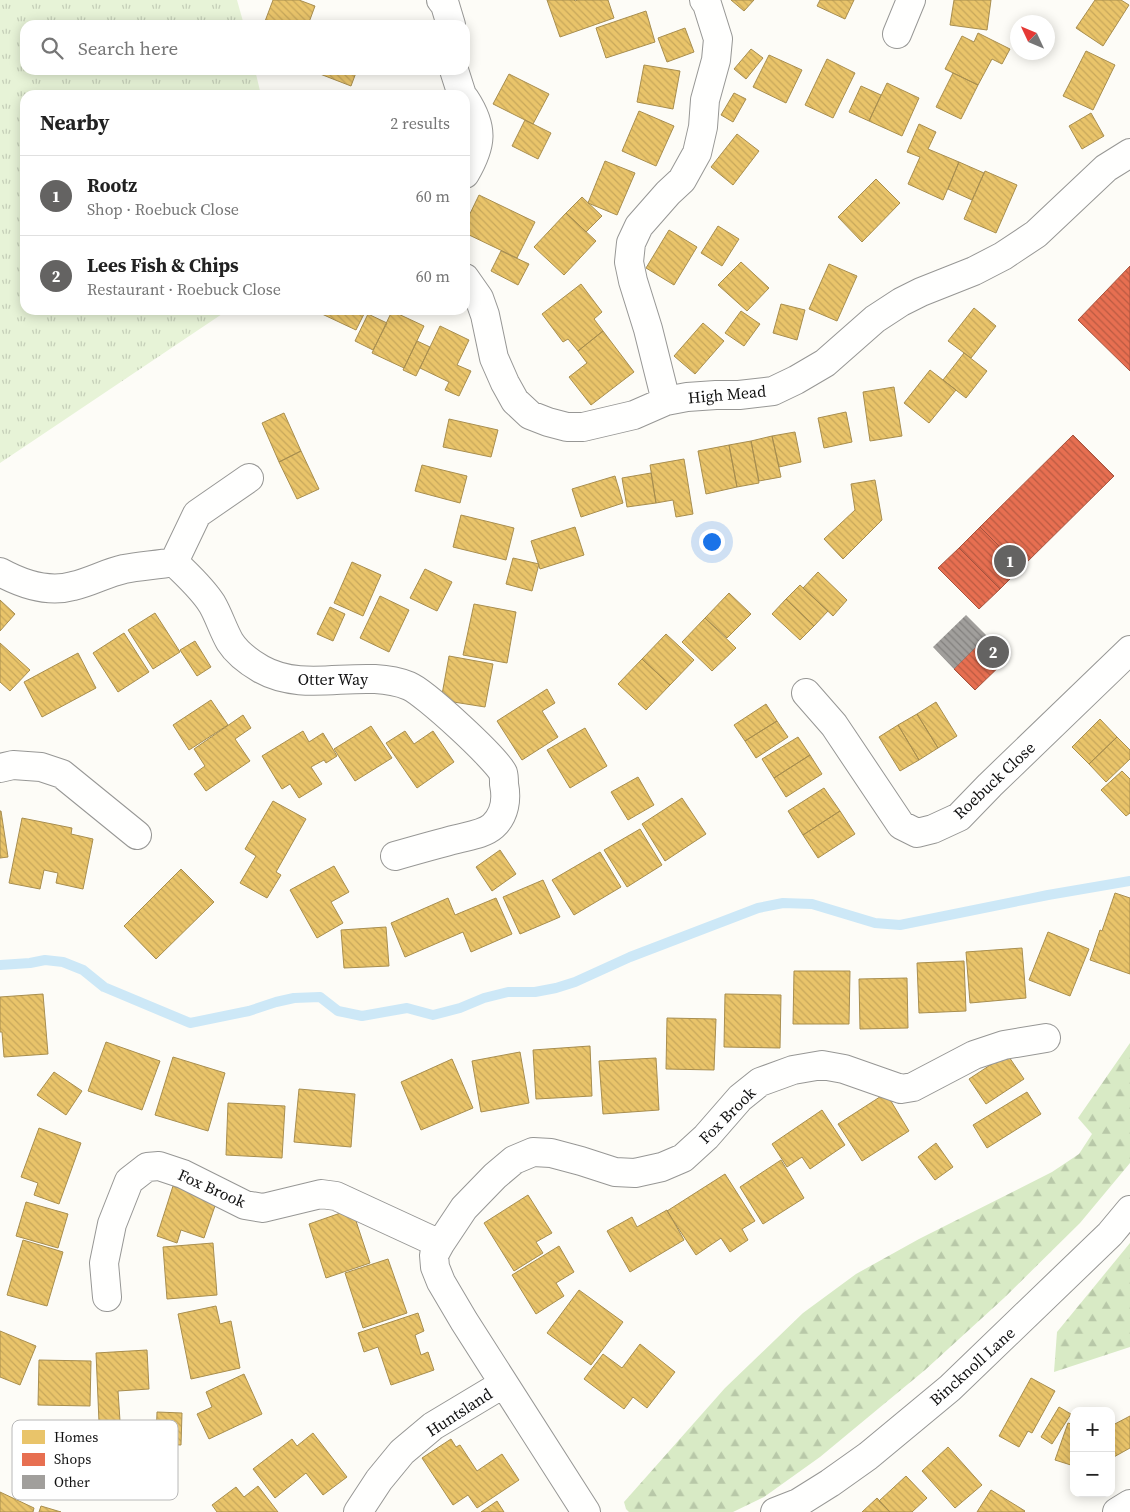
<!DOCTYPE html>
<html lang="en">
<head>
<meta charset="utf-8">
<style>
	:root { --surface:#fff; --page:#f2f2f2; --text:#222; --muted:#767676; --line:#e0e0e0; --accent:#646362 }
	body { margin:0; font-family:"Source Serif 4",serif; background:var(--page); color:var(--text) }
	.controls { position:absolute; right:15px; bottom:15px; display:grid; overflow:hidden; border-radius:10px; box-shadow:0 2px 12px #0003 }
	.controls button { width:45px; height:45px; display:grid; place-items:center; padding:0; border:0; border-bottom:1px solid var(--line); background:var(--surface); color:var(--text); font:25px sans-serif }
	.compass { position:absolute; left:1010px; top:15px; width:45px; height:45px; border-radius:50%; background:var(--surface); box-shadow:0 2px 12px #0003; rotate:314deg }
	.you { position:absolute; left:711px; top:541px; width:18px; height:18px; margin:-12px; border:4px solid #fff; border-radius:50%; background:#1a73e8; box-shadow:0 0 0 8px #1a73e833 }
	.badge { display:grid; place-items:center; width:32px; height:32px; border-radius:50%; background:var(--accent); color:#fff; font-size:16px; font-weight:700 }
	.pin { position:absolute; translate:-50% -50%; border:2px solid #fff; box-shadow:0 1px 5px #0006 }
	.list { margin:0; padding:0; list-style:none }
	h2 { display:flex; justify-content:space-between; align-items:center; height:65px; margin:0; padding:0 20px; font-size:21px }
	h2 small { font-size:16px; font-weight:400; color:var(--muted) }
	.list li { display:grid; grid-template-columns:32px 1fr auto; gap:15px; align-items:center; box-sizing:border-box; height:80px; padding:0 20px; border-top:1px solid var(--line) }
	.list b { display:block; font-size:19px; white-space:nowrap }
	.list p { margin:0; font-size:16px; white-space:nowrap; color:var(--muted) }
	.list em { font-size:16px; font-style:normal; color:var(--muted) }
	.icon { flex:none; width:28px; height:28px; fill:none; stroke:currentColor; stroke-width:2; stroke-linecap:round; stroke-linejoin:round }
	.map { position:relative; flex:none; width:1130px; height:1512px; overflow:hidden }
	.search { position:absolute; background:var(--surface); box-shadow:0 2px 12px #0003; left:20px; top:20px; width:450px; height:55px; display:flex; align-items:center; gap:12px; box-sizing:border-box; padding:0 18px; border-radius:15px; color:var(--muted); font-size:19px }
	.panel { position:absolute; background:var(--surface); box-shadow:0 2px 12px #0003; left:20px; top:90px; width:450px; height:225px; border-radius:15px }
	.map>svg:first-child { display:block }
	.forest { fill:url(#forest-firs) }
	.park { fill:url(#park-tufts) }
	.homes { fill:url(#homes-back-hatch); stroke:#a88e4f }
	.shops { fill:url(#shops-back-hatch); stroke:#a7533e }
	.lines { fill:none; stroke-linecap:round; stroke-linejoin:round }
	.stream { stroke:#cde8f7; stroke-width:10 }
	.building { fill:url(#building-back-hatch) }
	.minor-casing { stroke:#979795; stroke-width:30 }
	.minor { stroke:#fffffe; stroke-width:28 }
	.labels { text-anchor:middle; stroke-width:5; stroke-linejoin:round; paint-order:stroke }
	.street-label { font-size:16px; fill:#111; stroke:#fff }
	.key { fill:#fff; stroke:#b8b8b8; stroke-width:1 }
	.key-label { font-size:14px; fill:#111 }
</style>
</head>
<body>
<div class="map">
<svg width="1130" height="1512" viewBox="0 0 1130 1512">
	<defs>
		<pattern id="forest-firs" width="22" height="20" patternUnits="userSpaceOnUse" patternTransform="scale(1.25)"><rect width="22" height="20" fill="#d8eac5"/><path d="M5 1l3.5 6h-7zM16 11l3.5 6h-7z" fill="#b8c8a8"/></pattern>
		<pattern id="park-tufts" width="24" height="20" patternUnits="userSpaceOnUse" patternTransform="scale(1.25)"><rect width="24" height="20" fill="#e7f3d7"/><path d="M3 7l-1-3M5 7V3M7 7l1-3M15 17l-1-3M17 17v-4M19 17l1-3" fill="none" stroke="#c5cfb8"/></pattern>
		<pattern id="homes-back-hatch" width="6" height="6" patternUnits="userSpaceOnUse" patternTransform="scale(1.25)"><rect width="6" height="6" fill="#e9c46a"/><path d="M-1 5l2 2M0 0l6 6M5-1l2 2" fill="none" stroke="#c7a75b"/></pattern>
		<pattern id="shops-back-hatch" width="6" height="6" patternUnits="userSpaceOnUse" patternTransform="scale(1.25)"><rect width="6" height="6" fill="#e76f51"/><path d="M-1 5l2 2M0 0l6 6M5-1l2 2" fill="none" stroke="#ba5a42"/></pattern>
		<pattern id="building-back-hatch" width="6" height="6" patternUnits="userSpaceOnUse" patternTransform="scale(1.25)"><rect width="6" height="6" fill="#a19f9c"/><path d="M-1 5l2 2M0 0l6 6M5-1l2 2" fill="none" stroke="#82807e"/></pattern>
	</defs>
	<rect width="100%" height="100%" fill="#fdfcf7"/>
	<path class="forest" d="M1130,1043V1163L1080,1223L1004,1298L925,1370L820,1457L764,1497L733,1512H629L626,1509L624,1502L725,1388L803,1313L856,1274L919,1239L1052,1172L1079,1154L1092,1134L1078,1118Z
		M1130,1243V1347L1054,1372L1057,1332Z"/>
	<path class="park" d="M0,0H237L244,25H25V70H255L261,95H25V310H228L0,463Z"/>
	<path class="homes" d="M273,0H299L315,6L308,25L264,24Z
		M547,0H574L575,1L578,0H608L614,18L560,37Z
		M731,0H754L744,11Z
		M820,0H854L845,19L817,6Z
		M954,0H991L987,30L950,25Z
		M1095,0H1121L1129,5L1103,46L1076,28Z
		M646,11L655,42L606,58L596,28Z
		M685,28L694,52L667,62L658,38Z
		M978,33L1010,49L1002,64L992,59L978,85L945,69L962,36L974,42Z
		M751,49L763,58L746,79L734,69Z
		M1086,51L1115,65L1093,110L1063,96Z
		M769,55L802,70L786,103L753,87Z
		M827,59L855,73L833,118L805,105Z
		M644,65L680,71L673,109L637,102Z
		M321,70H357L351,86L320,74Z
		M953,73L978,85L961,119L936,107Z
		M509,74L549,94L533,124L493,104Z
		M887,83L919,98L902,136L869,121Z
		M861,86L881,95L869,121L849,112Z
		M734,93L746,99L733,122L721,115Z
		M639,111L674,126L656,166L622,151Z
		M1091,113L1104,136L1082,149L1069,126Z
		M525,120L551,133L538,159L512,146Z
		M919,124L936,132L928,149L959,162L943,200L908,184L920,157L907,152Z
		M737,134L759,151L733,185L711,167Z
		M605,161L635,173L617,215L588,203Z
		M959,162L984,173L972,200L948,189Z
		M985,171L1017,185L996,233L964,219Z
		M876,179L900,203L862,242L838,217Z
		M479,195L535,222L517,258L465,233V224Z
		M582,197L602,216L586,232L566,213Z
		M566,213L596,241L564,275L534,247Z
		M718,226L739,239L722,266L701,253Z
		M669,230L697,247L674,285L646,268Z
		M501,251L529,264L518,285L491,271Z
		M741,262L769,288L747,311L718,285Z
		M829,264L857,276L837,321L809,309Z
		M581,284L602,312L594,319L603,331L578,351L568,339L563,342L542,314Z
		M781,304L805,310L797,340L773,333Z
		M974,308L996,326L971,358L948,341Z
		M324,310H366L356,330L322,314Z
		M392,311L424,326L404,368L372,353Z
		M741,311L760,324L744,346L725,333Z
		M368,314L387,323L373,350L355,341Z
		M703,323L724,341L695,374L674,356Z
		M440,326L469,340L457,365L471,371L459,396L445,390L449,382L420,368Z
		M603,331L634,372L591,405L569,377L587,363L578,351Z
		M417,341L430,347L416,376L403,370Z
		M964,353L987,371L966,398L943,380Z
		M930,370L956,390L929,423L904,403Z
		M894,387L902,436L870,441L863,392Z
		M846,412L852,442L824,448L818,418Z
		M284,413L301,451L279,462L262,423Z
		M449,419L498,430L491,457L443,447Z
		M795,432L801,462L779,467L772,436Z
		M772,436L781,477L759,481L751,441Z
		M751,441L759,483L737,487L729,445Z
		M729,445L737,487L706,494L698,451Z
		M301,451L319,489L297,499L279,462Z
		M684,459L693,514L676,517L673,500L656,503L650,465Z
		M422,465L467,476L460,503L415,491Z
		M651,473L656,503L627,507L622,478Z
		M615,476L623,503L581,517L572,489Z
		M875,480L882,520L843,559L824,539L855,510L851,484Z
		M461,515L514,528L506,560L453,547Z
		M575,527L584,555L540,569L531,541Z
		M513,558L539,564L532,591L506,584Z
		M352,562L381,575L363,616L334,603Z
		M425,569L452,582L437,611L410,598Z
		M818,572L847,600L833,616L803,588Z
		M800,585L828,611L814,626L786,599Z
		M729,593L751,614L727,638L705,618Z
		M380,596L409,610L389,652L360,638Z
		M786,599L814,626L800,640L772,614Z
		M0,600L15,614L0,631Z
		M474,604L516,612L507,663L463,655Z
		M330,607L345,614L333,641L317,634Z
		M155,613L180,652L153,669L128,630Z
		M705,618L736,648L712,671L682,642Z
		M124,633L149,672L118,692L93,653Z
		M666,634L694,660L670,685L642,659Z
		M195,641L211,667L197,676L180,650Z
		M0,643L30,670L10,691L0,682Z
		M78,653L96,688L42,717L24,682Z
		M449,656L493,664L485,707L441,700Z
		M642,659L670,685L646,710L618,684Z
		M547,689L555,703L542,711L558,737L522,760L497,721Z
		M211,700L228,725L189,750L173,725Z
		M936,702L957,736L938,748L917,714Z
		M766,704L777,721L745,741L734,725Z
		M917,714L938,748L919,760L898,725Z
		M243,715L251,728L235,739L250,761L206,791L194,774L205,766L194,749Z
		M1100,719L1117,737L1089,764L1072,747Z
		M777,721L788,737L756,758L745,741Z
		M898,725L919,760L900,771L879,737Z
		M371,726L392,758L355,781L334,749Z
		M585,728L607,766L570,788L547,750Z
		M303,731L309,742L323,733L337,756L326,763L324,760L311,767L322,784L299,798L290,784L282,789L262,756Z
		M405,731L414,744L433,731L454,762L417,788L386,743Z
		M798,737L810,755L774,778L762,759Z
		M1117,737L1130,750V759L1106,782L1089,764Z
		M810,755L822,774L786,797L774,778Z
		M1122,771L1130,779V813L1126,816L1101,790Z
		M638,777L654,805L628,820L611,792Z
		M824,788L840,811L803,835L788,811Z
		M682,798L706,834L665,861L642,824Z
		M273,801L306,819L276,872L281,875L267,898L240,883L256,856L245,849Z
		M0,811H1L8,857L0,858Z
		M840,811L855,834L818,858L803,835Z
		M22,818L72,828L71,834L93,839L83,889L56,883L58,873L44,870L40,889L9,883Z
		M640,829L662,865L627,887L604,850Z
		M500,850L516,874L492,891L476,867Z
		M600,852L621,887L574,915L552,880Z
		M334,866L349,892L331,902L343,923L317,938L290,890Z
		M181,869L214,902L156,959L124,926Z
		M543,880L560,917L520,934L503,897Z
		M1115,893L1130,898V974L1090,960L1100,930L1102,931Z
		M448,898L455,915L496,898L512,934L471,952L463,932L405,957L391,923Z
		M386,927L389,966L344,968L341,930Z
		M1048,932L1089,949L1070,996L1029,980Z
		M1022,948L1026,998L970,1003L966,952Z
		M964,961L966,1011L919,1013L917,963Z
		M794,971H850L849,1024H793Z
		M907,978L908,1028L860,1029L859,979Z
		M43,994L48,1054L4,1057L2,1032H0V997Z
		M725,994L781,995L780,1048L724,1047Z
		M667,1018L716,1019L714,1070L666,1069Z
		M106,1042L160,1061L142,1110L88,1091Z
		M590,1046L592,1096L536,1099L533,1050Z
		M520,1052L529,1103L481,1112L472,1061Z
		M1007,1054L1024,1079L986,1104L969,1079Z
		M173,1057L225,1073L208,1131L155,1115Z
		M656,1058L659,1110L603,1114L599,1061Z
		M452,1059L473,1108L421,1130L401,1082Z
		M54,1072L82,1091L66,1115L37,1095Z
		M299,1089L355,1094L351,1147L294,1142Z
		M1027,1092L1041,1114L987,1148L973,1125Z
		M886,1093L909,1131L862,1161L838,1124Z
		M228,1103L285,1106L282,1158L226,1155Z
		M822,1110L845,1145L810,1169L802,1157L787,1167L772,1144Z
		M39,1128L81,1143L59,1204L34,1195L38,1183L21,1177Z
		M936,1143L953,1167L935,1180L918,1157Z
		M781,1160L804,1198L763,1224L740,1187Z
		M725,1174L755,1221L742,1229L748,1240L730,1252L721,1238L696,1255L667,1211Z
		M173,1186L217,1200L204,1238L181,1230L177,1243L157,1236Z
		M528,1195L552,1233L536,1242L543,1253L514,1271L484,1223Z
		M26,1202L68,1214L58,1248L16,1236Z
		M352,1209L370,1263L326,1278L309,1224Z
		M667,1210L684,1240L630,1272L607,1231L632,1217L637,1227Z
		M23,1240L63,1252L47,1306L7,1295Z
		M213,1243L217,1295L167,1299L163,1247Z
		M559,1246L574,1272L556,1283L564,1296L536,1314L512,1275Z
		M388,1259L407,1313L363,1328L345,1273Z
		M579,1290L623,1322L591,1365L547,1333Z
		M216,1306L220,1324L231,1321L240,1368L191,1379L178,1314Z
		M418,1313L424,1331L415,1335L421,1355L428,1352L434,1370L391,1385L378,1347L364,1352L358,1333Z
		M0,1331L36,1346L20,1385L0,1377Z
		M640,1344L675,1372L647,1408L633,1397L624,1409L584,1379L603,1354L622,1368Z
		M147,1350L149,1389L118,1391L120,1421L99,1422L96,1353Z
		M39,1360L91,1361L90,1406L38,1405Z
		M244,1374L262,1414L209,1439L197,1414L212,1407L206,1392Z
		M1031,1378L1055,1391L1032,1433L1028,1431L1019,1447L999,1436Z
		M1059,1407L1071,1414L1052,1444L1041,1437Z
		M157,1412L182,1413L181,1445L156,1444Z
		M1130,1416V1448L1112,1458L1111,1426Z
		M1068,1423L1074,1425V1466L1055,1460Z
		M313,1433L347,1477L323,1495L306,1473L275,1498L253,1469L292,1439L297,1446Z
		M451,1439L456,1447L460,1445L477,1471L502,1454L519,1480L477,1508L468,1495L453,1505L422,1458Z
		M948,1447L982,1485L955,1508L922,1471Z
		M906,1476L927,1498L912,1512H890L879,1501Z
		M258,1486L278,1512H217L212,1505L236,1487L244,1497Z
		M991,1490L1025,1511L1024,1512H977Z
		M0,1492L34,1508L33,1512H0Z
		M877,1498L890,1512H862Z
		M497,1501L504,1512H481Z
		M41,1506L61,1512H39Z"/>
	<path class="shops" d="M1130,266V371L1078,320Z
		M1073,435L1114,476L1021,568L980,527Z
		M980,527L1021,568L1000,589L959,548Z
		M959,548L1000,589L979,609L938,568Z
		M987,636L1009,657L975,690L954,669Z"/>
	<g class="lines">
		<path class="stream" d="M0,965L30,963L45,960L63,962L83,970L104,987L190,1023L249,1011L276,1002L294,998L320,997L338,1011L362,1016L407,1008L433,1015L460,1008L484,998L508,992H535L556,988L575,982L630,957L758,908L783,903L812,904L875,923L900,925L1048,895L1130,881"/>
	</g>
	<path class="building" d="M966,615L987,636L954,669L933,647Z"/>
	<g class="lines">
		<g class="minor-casing">
			<path id="minor" d="M441,0L445,5L451,25
				M897,34L911,0
				M454,70L462,95
				M465,99C484,128 482,145 465,174
				M465,278L479,298L485,315L494,358L505,383L515,401L530,415L548,422L567,427H583L634,415L666,401L687,397L716,395H739L773,391L796,380L825,363L875,319L901,302L921,292L974,271L1003,256L1036,234L1106,168L1130,153
				M666,401L648,329L633,281L629,262L631,243L639,226L668,193L682,180L697,153L703,127L705,100L716,60L718,39L707,4L704,0
				M174,562L197,514L249,478
				M0,572C22,584 48,593 73,586C91,582 106,573 124,569C140,566 157,565 174,562C187,575 202,588 212,604C219,616 223,630 230,642C237,653 249,662 261,669C307,695 362,667 409,686C424,692 497,759 503,773C504,776 504,781 504,784C507,799 505,815 493,826C484,834 468,836 457,839C437,844 416,850 395,856
				M806,693L834,725L901,825L917,833L933,829L959,817L990,785L1130,650
				M0,768L13,765L41,767L62,774L137,835
				M107,1297L104,1263L112,1224L129,1181L147,1167L159,1166L183,1174L245,1205L263,1208L321,1194L336,1196L440,1244
				M358,1512L379,1480L402,1452L433,1426L503,1384
				M586,1512L464,1321L441,1282L435,1267L434,1255L440,1244L464,1208L495,1176L514,1160L533,1152L551,1153L581,1161L615,1172L635,1173L662,1167L683,1158L706,1137L740,1098L760,1082L793,1070L822,1065L844,1069L901,1089L913,1087L974,1055L1004,1045L1046,1038
				M775,1512L798,1503L830,1483L868,1456L950,1388L1110,1234L1130,1210
				M1117,1512L1130,1504"/>
		</g>
		<use href="#minor" class="minor"/>
	</g>
	<g class="labels">
		<g class="street-label">
			<text transform="translate(727 394) rotate(-5)" y="6">High Mead</text>
			<text x="333" y="685">Otter Way</text>
			<text transform="translate(994 780) rotate(-43)" y="6">Roebuck Close</text>
			<text transform="translate(727 1115) rotate(-45)" y="6">Fox Brook</text>
			<text transform="translate(212 1188) rotate(24)" y="6">Fox Brook</text>
			<text transform="translate(972 1366) rotate(-42)" y="6">Bincknoll Lane</text>
			<text transform="translate(459 1412) rotate(-33)" y="6">Huntsland</text>
		</g>
	</g>
	<rect x="12" y="1420" width="166" height="80" rx="8" class="key"/>
	<rect x="22" y="1430" width="23" height="14" fill="#e9c46a"/>
	<rect x="22" y="1453" width="23" height="13" fill="#e76f51"/>
	<rect x="22" y="1475" width="23" height="14" fill="#a19f9c"/>
	<g class="key-label">
		<text x="54" y="1442">Homes</text>
		<text x="54" y="1464">Shops</text>
		<text x="54" y="1487">Other</text>
	</g>
</svg>
<div class="controls">
<button>+</button>
<button>−</button>
</div>
<svg class="compass" viewBox="-18 -18 36 36"><path d="M0-13l5 13h-10z" fill="#e53935"/><path d="M0 13l5-13h-10z" fill="#767676"/></svg>
<div class="you"></div>
<div class="pin badge" style="left:1010px;top:561px">1</div>
<div class="pin badge" style="left:993px;top:652px">2</div>
<div class="search"><svg class="icon" aria-label="search" viewBox="0 0 24 24"><circle cx="10" cy="10" r="6"/><path d="M15 15l6 6"/></svg>Search here</div>
<section class="panel">
<h2>Nearby<small>2 results</small></h2>
<ul class="list">
<li><span class="badge">1</span><div><b>Rootz</b><p>Shop · Roebuck Close</p></div><em>60 m</em></li>
<li><span class="badge">2</span><div><b>Lees Fish &amp; Chips</b><p>Restaurant · Roebuck Close</p></div><em>60 m</em></li>
</ul>
</section>
</div>
</body>
</html>
